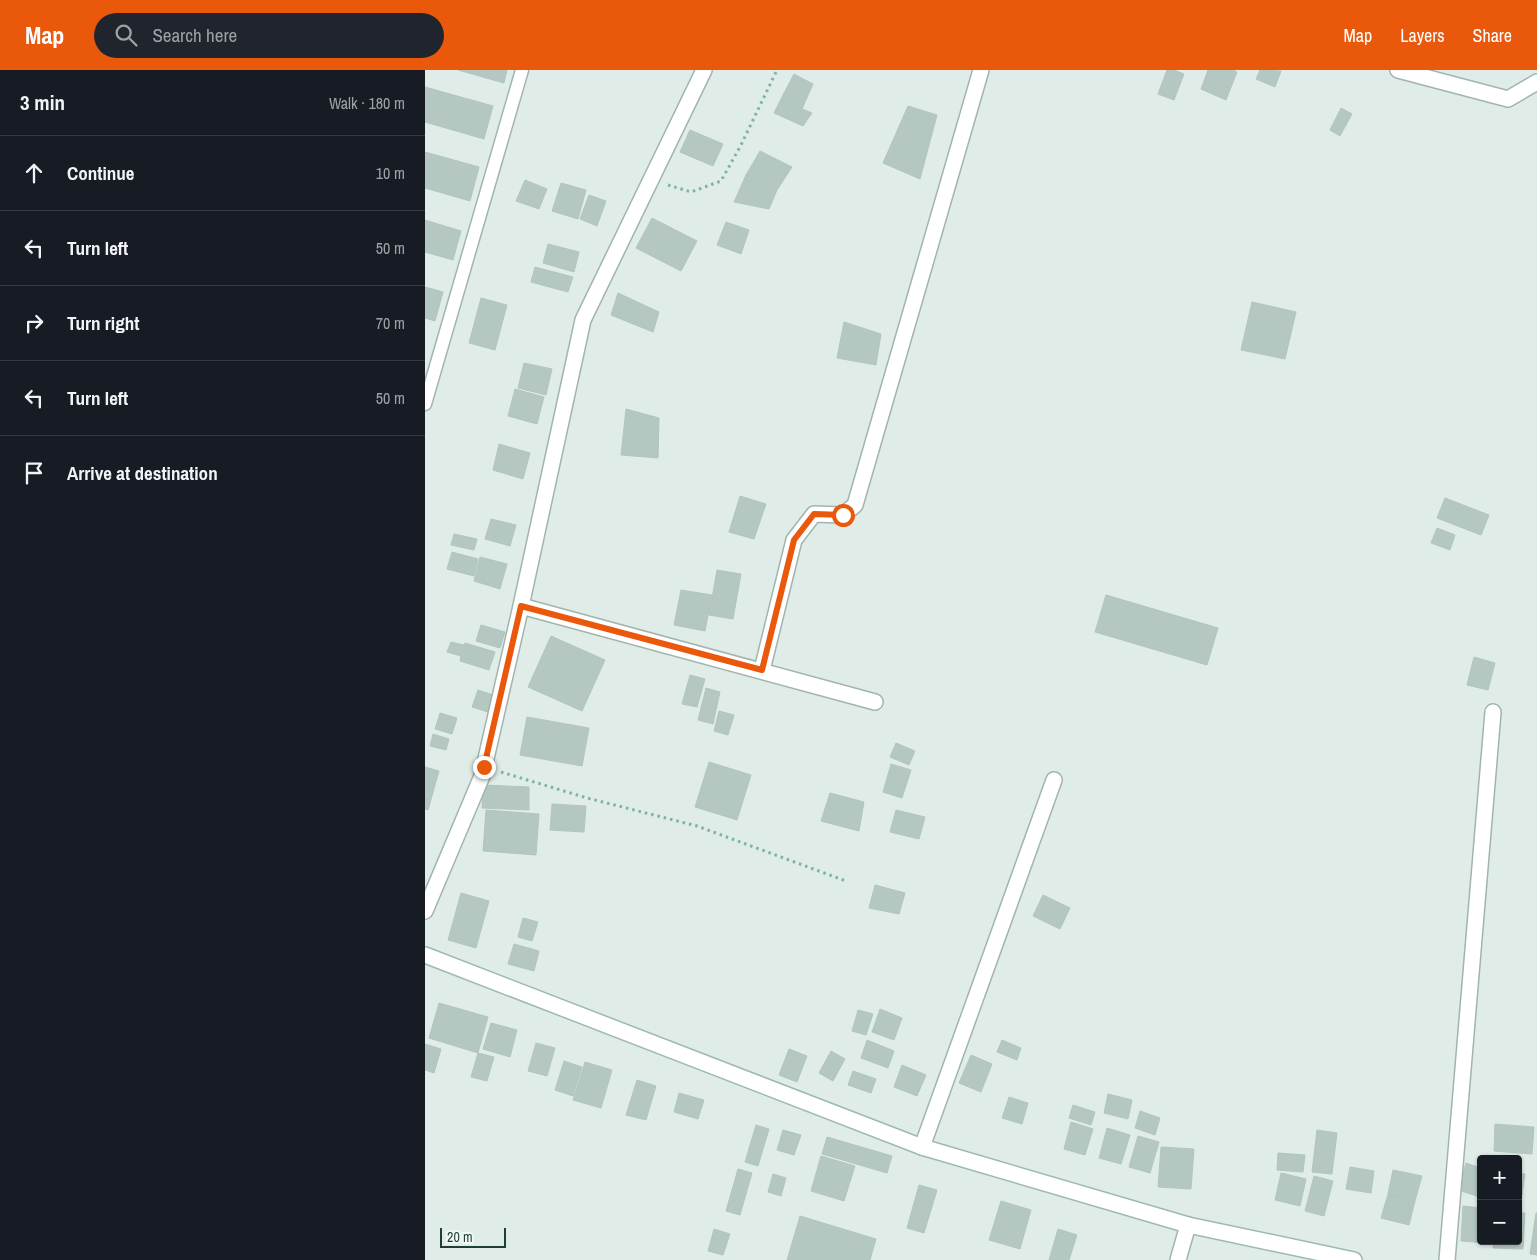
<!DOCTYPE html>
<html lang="en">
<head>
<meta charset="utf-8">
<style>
	:root { --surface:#171b24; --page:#20242c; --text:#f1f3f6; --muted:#9ea1a6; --line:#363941; --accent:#ea580c }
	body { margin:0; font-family:"Archivo Narrow",sans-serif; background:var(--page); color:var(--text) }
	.controls { position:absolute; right:15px; bottom:15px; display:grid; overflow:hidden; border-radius:5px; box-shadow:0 1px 4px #0004 }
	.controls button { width:45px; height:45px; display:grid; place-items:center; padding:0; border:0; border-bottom:1px solid var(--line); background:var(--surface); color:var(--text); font:25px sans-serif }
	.scale { position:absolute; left:15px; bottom:12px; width:66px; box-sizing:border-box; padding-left:5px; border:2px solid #1f3e36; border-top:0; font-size:14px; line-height:18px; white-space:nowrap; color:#1f3e36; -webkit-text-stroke:4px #f0f8f4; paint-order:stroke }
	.stop { position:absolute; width:15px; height:15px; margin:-11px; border:4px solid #ea580c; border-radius:50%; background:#fff }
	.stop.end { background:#ea580c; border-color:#fff; box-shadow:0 1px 5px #0008 }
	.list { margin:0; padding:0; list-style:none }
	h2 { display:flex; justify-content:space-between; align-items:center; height:65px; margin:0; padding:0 20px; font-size:21px }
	h2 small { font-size:16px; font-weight:400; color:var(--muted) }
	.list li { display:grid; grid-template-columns:32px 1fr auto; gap:15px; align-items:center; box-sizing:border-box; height:75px; padding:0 20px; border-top:1px solid var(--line) }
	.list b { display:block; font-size:19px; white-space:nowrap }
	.list em { font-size:16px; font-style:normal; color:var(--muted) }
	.icon { flex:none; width:28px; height:28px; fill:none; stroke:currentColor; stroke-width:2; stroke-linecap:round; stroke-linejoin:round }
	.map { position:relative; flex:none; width:1112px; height:1190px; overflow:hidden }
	header { display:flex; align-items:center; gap:30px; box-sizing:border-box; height:70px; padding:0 25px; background:var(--accent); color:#fff }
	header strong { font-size:24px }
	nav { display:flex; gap:28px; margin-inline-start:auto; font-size:18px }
	.search { width:350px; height:45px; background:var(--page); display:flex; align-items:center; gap:12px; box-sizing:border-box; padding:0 18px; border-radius:28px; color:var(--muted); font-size:19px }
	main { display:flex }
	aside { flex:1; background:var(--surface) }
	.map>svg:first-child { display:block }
	.building { fill:#b4c7c0; stroke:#b1c6be }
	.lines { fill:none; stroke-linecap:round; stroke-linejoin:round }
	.lane-casing { stroke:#a2b4ae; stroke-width:15 }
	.street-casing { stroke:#a2b4ae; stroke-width:18 }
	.secondary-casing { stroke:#9db9b0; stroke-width:18 }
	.path { stroke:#7db3a3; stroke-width:3; stroke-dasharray:2.5 4; stroke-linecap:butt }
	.lane { stroke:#fff; stroke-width:12 }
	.street { stroke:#fff; stroke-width:15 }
	.secondary { stroke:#fff; stroke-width:15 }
	.route { stroke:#ea580c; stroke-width:6 }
</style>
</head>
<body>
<header>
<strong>Map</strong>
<div class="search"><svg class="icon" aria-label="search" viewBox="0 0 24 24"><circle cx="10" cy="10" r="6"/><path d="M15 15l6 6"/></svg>Search here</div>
<nav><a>Map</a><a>Layers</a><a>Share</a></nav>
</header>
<main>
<aside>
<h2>3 min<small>Walk · 180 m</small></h2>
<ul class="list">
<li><svg class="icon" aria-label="ahead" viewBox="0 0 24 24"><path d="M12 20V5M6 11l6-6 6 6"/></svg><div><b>Continue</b></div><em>10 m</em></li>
<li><svg class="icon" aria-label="left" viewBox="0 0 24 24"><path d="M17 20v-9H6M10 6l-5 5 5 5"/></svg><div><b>Turn left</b></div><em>50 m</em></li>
<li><svg class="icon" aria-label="right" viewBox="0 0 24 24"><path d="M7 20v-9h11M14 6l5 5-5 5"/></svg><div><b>Turn right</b></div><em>70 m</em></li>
<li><svg class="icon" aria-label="left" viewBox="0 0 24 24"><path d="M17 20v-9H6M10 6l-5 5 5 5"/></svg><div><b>Turn left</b></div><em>50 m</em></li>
<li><svg class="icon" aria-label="arrive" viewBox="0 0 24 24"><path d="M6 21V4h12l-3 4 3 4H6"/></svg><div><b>Arrive at destination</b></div></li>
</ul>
</aside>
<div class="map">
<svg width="1112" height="1190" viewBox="0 0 1112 1190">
	<rect width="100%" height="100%" fill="#dfece7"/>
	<path class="building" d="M33,0H82L79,13Z
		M742,0H749L759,4L749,30L733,24Z
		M783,0H808L812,2L801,30L776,19Z
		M835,0L856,1L850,17L831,9Z
		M369,4L388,14L377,39L355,31Z
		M0,17L68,36L59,69L0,52Z
		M355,31L377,39L387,43L378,56L349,43Z
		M483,36L512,45L495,109L458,93Z
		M916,38L927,44L915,66L905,60Z
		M265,60L298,74L288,96L255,82Z
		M335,81L367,97L352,120L321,105Z
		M0,82L54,97L45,131L0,118Z
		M321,105L352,120L344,139L309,132Z
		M100,110L122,119L114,139L91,131Z
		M136,113L161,120L153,149L127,141Z
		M164,125L181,131L172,156L155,149Z
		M227,148L272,171L256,201L211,178Z
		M0,150L36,161L28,190L0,182Z
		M301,152L324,160L316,184L292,175Z
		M123,174L154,182L149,202L118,193Z
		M110,197L148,207L143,222L106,212Z
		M0,217L18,222L10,251L0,248Z
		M193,223L234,242L228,262L186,245Z
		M56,228L82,235L70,280L44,273Z
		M827,232L871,242L860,289L816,280Z
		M419,252L456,264L451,295L412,288Z
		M99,293L127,299L121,325L93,318Z
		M90,319L119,327L112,354L83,346Z
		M201,339L234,348L233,388L196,385Z
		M74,374L105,383L98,409L68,400Z
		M315,426L341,434L329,469L304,462Z
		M1020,428L1064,445L1056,465L1012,448Z
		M66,449L91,455L85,476L60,469Z
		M1012,458L1030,465L1025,480L1006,473Z
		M29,464L52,469L49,480L26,475Z
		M27,482L53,489L49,506L22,499Z
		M55,487L82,494L75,519L49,511Z
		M292,500L316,504L308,549L284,545Z
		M256,520L287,525L280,561L249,555Z
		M681,525L793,558L782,595L670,562Z
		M56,555L80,562L75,578L51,571Z
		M126,566L180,590L157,641L103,617Z
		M26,572L39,575L40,573L70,582L64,600L35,591L36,586L22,582Z
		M1049,587L1070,593L1063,620L1042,615Z
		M265,605L280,609L272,637L257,634Z
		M281,618L295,622L288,654L273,650Z
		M53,620L68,625L63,642L47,637Z
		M294,641L309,645L303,665L289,661Z
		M15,643L32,648L27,664L10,659Z
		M102,647L164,658L157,696L95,685Z
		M8,664L24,669L21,680L5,676Z
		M471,673L490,681L484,695L465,687Z
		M284,692L326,705L312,750L270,737Z
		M466,694L486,700L477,728L458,722Z
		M0,697L14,701L3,740L0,739Z
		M58,715L104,717V740L57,738Z
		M405,723L439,732L434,761L396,751Z
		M127,734L161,736L159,762L125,760Z
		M61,740L114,744L111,785L58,781Z
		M471,740L500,747L494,769L465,762Z
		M450,815L480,823L474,844L444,838Z
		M36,823L64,831L51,878L23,870Z
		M618,825L645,838L635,859L608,846Z
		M98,848L113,852L107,871L93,867Z
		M89,874L114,881L109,901L83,894Z
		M14,933L63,947L53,983L4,968Z
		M455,939L477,948L469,970L447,962Z
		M433,940L448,944L441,965L427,961Z
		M66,953L92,960L85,987L58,979Z
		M442,970L469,981L463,998L436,988Z
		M577,970L596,978L592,990L572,982Z
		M111,973L130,978L122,1006L103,1001Z
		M0,974L16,979L9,1003L0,1000Z
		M364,979L382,986L372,1012L354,1005Z
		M406,981L420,989L408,1011L394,1003Z
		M53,983L69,987L62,1011L46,1007Z
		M546,985L567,994L556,1022L534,1013Z
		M139,991L157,997L148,1026L130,1020Z
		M160,992L187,1000L176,1038L148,1030Z
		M477,995L501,1005L492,1026L469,1017Z
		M428,1001L451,1009L446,1023L423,1015Z
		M212,1010L231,1016L221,1050L201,1045Z
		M254,1023L279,1030L273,1049L249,1042Z
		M683,1024L707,1030L703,1049L679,1043Z
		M584,1027L603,1033L597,1054L577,1048Z
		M648,1035L670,1042L666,1055L644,1048Z
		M715,1041L735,1048L730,1065L710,1058Z
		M646,1052L668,1059L660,1085L639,1079Z
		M1070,1054L1109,1057L1107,1084L1069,1081Z
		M331,1055L344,1059L333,1096L320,1092Z
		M682,1058L705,1065L696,1094L674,1088Z
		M358,1060L376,1065L369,1085L352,1080Z
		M892,1060L912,1063L907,1104L887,1102Z
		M713,1066L734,1072L725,1103L704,1097Z
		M402,1067L467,1086L462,1103L397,1084Z
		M736,1077L769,1079L766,1119L733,1117Z
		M853,1083L880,1085L878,1102L852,1100Z
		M396,1086L430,1096L419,1131L386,1121Z
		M1041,1093L1056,1098L1055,1127L1033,1120Z
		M925,1097L949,1101L946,1123L921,1119Z
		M313,1099L327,1103L315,1145L301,1141Z
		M968,1100L997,1106L990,1131L963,1124Z
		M856,1103L881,1109L875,1136L850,1130Z
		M1093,1103L1100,1104L1095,1138H1093Z
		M348,1104L361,1108L356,1126L343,1122Z
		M889,1106L908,1111L899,1146L880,1141Z
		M494,1115L512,1120L499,1163L482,1158Z
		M963,1124L990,1131L984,1155L956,1148Z
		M576,1131L606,1140L595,1179L564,1170Z
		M1038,1136L1056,1138V1171H1062V1173L1036,1171Z
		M1093,1143H1100L1098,1179L1068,1178L1069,1171H1093Z
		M1111,1143H1112V1185L1105,1184Z
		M375,1146L451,1169L445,1190H362Z
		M289,1159L305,1164L298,1185L283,1181Z
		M633,1159L652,1165L644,1190H624Z"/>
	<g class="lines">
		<g class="lane-casing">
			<path id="lane" d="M0,334L97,0"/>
		</g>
		<g class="street-casing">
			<path id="street" d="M973,0L1083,29L1112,12
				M96,536L450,632
				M337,600L369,470L389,444L418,445L430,435L556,0
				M0,841L57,706L96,536L158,250L279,0
				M497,1077L629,710
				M753,1190L763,1155
				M1022,1190L1068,642"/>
		</g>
		<g class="secondary-casing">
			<path id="secondary" d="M0,885L497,1077L763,1155L929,1190"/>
		</g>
		<path class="path" d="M243,115L266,122L296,111L316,75L352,0
			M76,702L162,728L272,756L421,811"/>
		<use href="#lane" class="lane"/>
		<use href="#street" class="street"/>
		<use href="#secondary" class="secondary"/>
	</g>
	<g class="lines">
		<path class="route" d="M59,697L96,536L337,600L369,470L389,444L418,445"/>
	</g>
</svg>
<div class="controls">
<button>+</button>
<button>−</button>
</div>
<div class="scale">20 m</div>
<div class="stop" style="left:418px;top:445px"></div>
<div class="stop end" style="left:59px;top:697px"></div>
</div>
</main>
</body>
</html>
